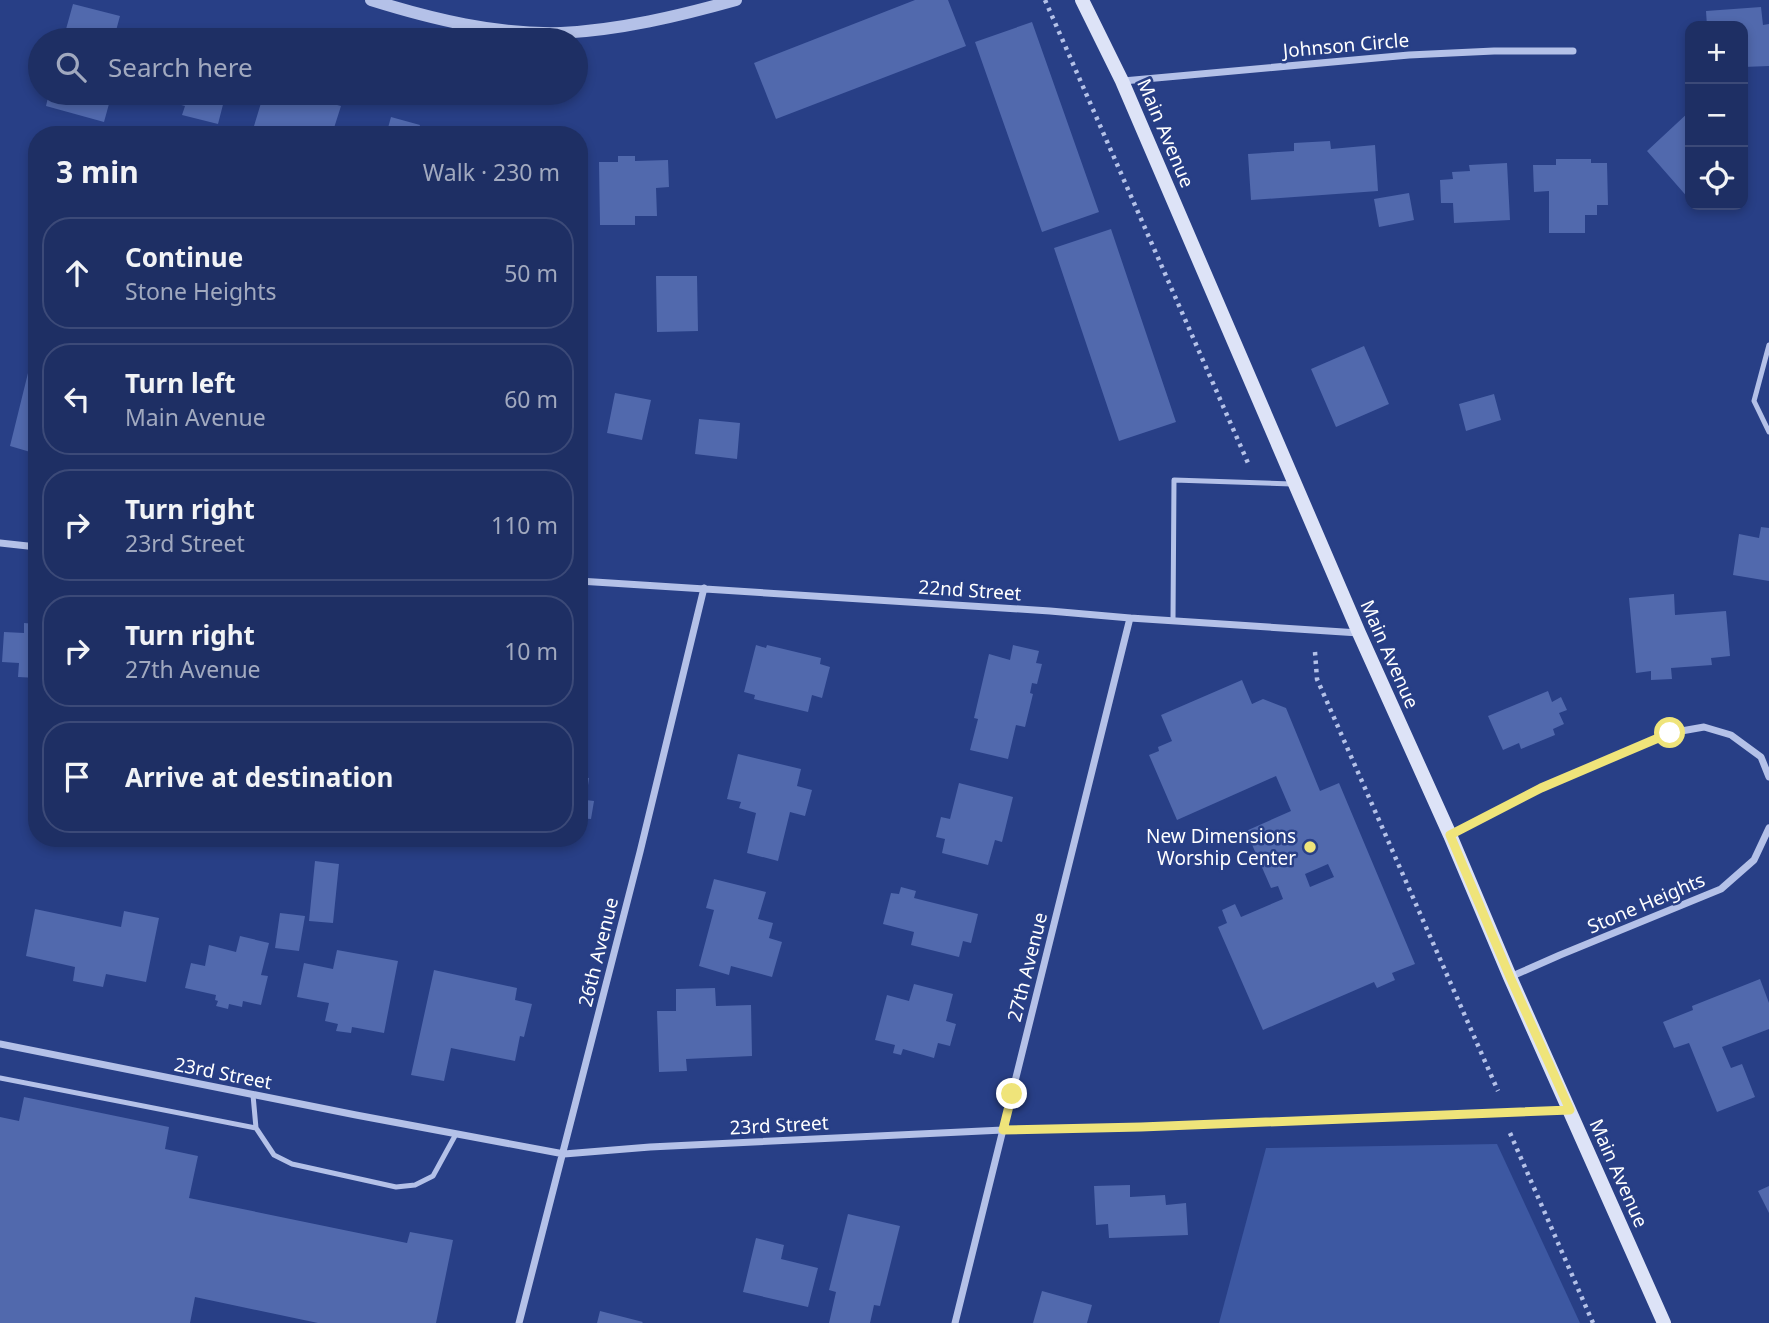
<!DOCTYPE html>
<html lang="en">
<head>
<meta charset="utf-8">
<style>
	:root { --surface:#1e2f64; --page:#2b3b6d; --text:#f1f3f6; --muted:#a1a9bf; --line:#3c4a78 }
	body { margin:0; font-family:"Noto Sans",sans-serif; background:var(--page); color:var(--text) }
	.controls { position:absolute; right:21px; top:21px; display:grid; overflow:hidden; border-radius:14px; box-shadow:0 4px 10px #0003 }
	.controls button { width:63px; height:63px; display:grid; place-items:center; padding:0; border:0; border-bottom:2px solid var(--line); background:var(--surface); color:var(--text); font:35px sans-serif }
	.stop { position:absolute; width:21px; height:21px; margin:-16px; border:5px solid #efe47a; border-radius:50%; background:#fff }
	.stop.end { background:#efe47a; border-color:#fff; box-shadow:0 2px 7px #0008 }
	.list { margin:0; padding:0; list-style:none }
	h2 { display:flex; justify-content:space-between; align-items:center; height:91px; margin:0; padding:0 28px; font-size:30px }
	h2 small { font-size:23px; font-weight:400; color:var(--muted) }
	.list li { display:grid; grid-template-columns:46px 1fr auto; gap:21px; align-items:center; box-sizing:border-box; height:112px; margin:0 14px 14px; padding:0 14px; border:2px solid var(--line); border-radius:28px }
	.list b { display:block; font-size:26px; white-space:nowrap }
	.list p { margin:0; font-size:23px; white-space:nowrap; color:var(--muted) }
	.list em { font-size:23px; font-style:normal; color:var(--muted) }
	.icon { flex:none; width:38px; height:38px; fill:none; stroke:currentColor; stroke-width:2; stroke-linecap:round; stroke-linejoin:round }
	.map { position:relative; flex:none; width:1769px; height:1323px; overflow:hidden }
	.search { position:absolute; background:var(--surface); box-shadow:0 4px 10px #0003; left:28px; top:28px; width:560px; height:77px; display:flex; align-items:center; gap:18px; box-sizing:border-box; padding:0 24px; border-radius:38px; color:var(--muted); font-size:26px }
	.panel { position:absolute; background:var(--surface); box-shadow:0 4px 10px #0003; left:28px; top:126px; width:560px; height:721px; border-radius:28px }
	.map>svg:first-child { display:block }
	.green { fill:#3d58a2 }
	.building { fill:#5169ad; fill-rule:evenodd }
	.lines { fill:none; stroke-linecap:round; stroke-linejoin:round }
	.path { stroke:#b4c1e8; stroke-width:4.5; stroke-dasharray:3.5 5; stroke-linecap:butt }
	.service { stroke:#b4c1e8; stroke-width:5 }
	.minor { stroke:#b4c1e8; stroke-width:7 }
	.tertiary { stroke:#b4c1e8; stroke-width:12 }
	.secondary { stroke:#dde3f7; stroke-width:14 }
	.route { stroke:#efe47a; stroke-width:9 }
	.poi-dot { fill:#efe47a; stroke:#283f86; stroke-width:2.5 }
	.labels { text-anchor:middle; stroke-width:5; stroke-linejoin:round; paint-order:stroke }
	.street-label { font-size:19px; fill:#fff; stroke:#283f86 }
	.poi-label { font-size:19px; fill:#fff; stroke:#283f86; text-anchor:end }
</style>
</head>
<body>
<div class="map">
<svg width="1769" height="1323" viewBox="0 0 1769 1323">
	<rect width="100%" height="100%" fill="#283f86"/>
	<path class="green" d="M1497,1144L1580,1323H1219L1266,1148Z"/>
	<path class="building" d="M915,0H948L966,46L776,119L754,63Z
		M73,4L120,16L114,38L119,40H63Z
		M1761,7L1763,25L1769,24V66L1743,67V26H1707L1706,11Z
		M1032,22L1099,212L1042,232L975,42Z
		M49,93H112L104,122L46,106Z
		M152,93H226L218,124L182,115L185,106L151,97Z
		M264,93H292L341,106L334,128L338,129L336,135H284L254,126Z
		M1690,111V200L1647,151Z
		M391,117L420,125L417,135H386Z
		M1330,141L1331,149L1375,145L1378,191L1251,200L1248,154L1294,151V143Z
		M618,156H635V161L668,160L669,187L656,188L657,216H635V225H600L599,162H618Z
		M1556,159H1591V163H1607L1608,205H1597V215H1585V233H1549V191L1534,192L1533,165H1556Z
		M1507,163L1510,220L1454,223L1453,203H1441L1440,180L1453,179L1452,172L1470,171L1469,165Z
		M1409,193L1414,220L1379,227L1374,199Z
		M1111,229L1176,422L1119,441L1054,248Z
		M656,276H697L698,331L657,332Z
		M1364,346L1389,404L1336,427L1311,369Z
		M28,373L37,375V454L10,446Z
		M615,393L651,400L642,440L607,433Z
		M1494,394L1501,420L1466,431L1459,404Z
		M699,419L740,423L737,459L695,454Z
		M1761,527L1769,528V581L1733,575L1739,534L1759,538Z
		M1674,594L1675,615L1726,611L1730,656L1711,658L1712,665L1671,668L1672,679L1651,680V671L1636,673L1629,598Z
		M24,623L37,624V678L18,677L19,663L2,662L4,632L24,633Z
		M756,645L766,648L767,645L821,658L820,664L830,667L822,698L812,695L808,712L754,699L755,695L744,692Z
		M1013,645L1039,651L1036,663L1042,664L1037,684L1032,683L1030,693L1033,694L1025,727L1016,725L1008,759L970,750L978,719L974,718L989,654L1010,660Z
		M1242,680L1252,704L1263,699L1286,708L1320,791L1339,783L1415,964L1392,973L1395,980L1377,988L1374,982L1263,1030L1218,927L1227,923L1222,910L1235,904L1241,917L1283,899L1278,886L1271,888L1246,831L1291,811L1276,776L1177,820L1149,755L1159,751L1158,747L1172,741L1161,715ZM1328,864L1334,877L1310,887L1305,874Z
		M1548,691L1552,702L1561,697L1567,710L1559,713L1564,724L1553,729L1555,735L1521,749L1519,743L1503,750L1488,716Z
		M738,754L801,769L797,786L812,790L805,816L790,812L778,861L747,853L756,813L739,808L741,802L727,799Z
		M579,777L589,778L586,800L594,801L591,819L579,818Z
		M959,783L1013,797L1002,842L995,840L988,865L942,853L945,839L936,837L941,817L950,819Z
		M315,861L339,864L333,923L309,921Z
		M714,879L766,892L758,919L773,923L769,938L782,942L772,977L731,966L729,975L699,966L714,910L706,908Z
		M901,887L916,891L914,898L978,914L971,943L963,941L959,957L911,945L914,932L883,924L891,893L899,894Z
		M35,909L121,927L124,911L159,918L146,982L106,974L103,987L73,981L75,967L26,956Z
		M280,913L305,916L299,951L275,948Z
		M240,936L269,943L261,975L268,976L261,1005L243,1001L242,1007L229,1004L228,1009L216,1006L218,1001L215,1000L216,995L185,988L191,963L205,966L209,945L236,952Z
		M337,950L398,961L384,1033L352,1027L351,1033L336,1031L338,1024L325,1021L329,1003L297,997L304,963L333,969Z
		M434,970L517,988L515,1000L532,1004L524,1037L520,1036L515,1061L451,1048L444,1081L411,1075Z
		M1760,979L1769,1003V1029L1722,1047L1731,1068L1742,1064L1755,1097L1717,1112L1689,1043L1674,1048L1663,1022L1693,1010L1692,1006Z
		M914,984L953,994L946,1021L956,1024L950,1046L938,1043L934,1058L903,1049L901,1055L893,1053L895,1045L875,1040L887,995L909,1001Z
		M715,988L716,1006L751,1005L752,1056L686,1059L687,1071L659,1072L657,1011H676V989Z
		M24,1097L169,1127L165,1149L198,1156L189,1198L407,1243L410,1232L453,1240L436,1323H318L195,1297L190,1323H0V1117L19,1121Z
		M1130,1185V1197L1165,1195L1166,1205L1186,1203L1188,1235L1109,1238L1108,1224L1096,1225L1094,1186Z
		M1769,1186V1213L1758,1191Z
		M848,1214L900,1226L880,1306L874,1305L870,1323H829L836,1292L829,1290Z
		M756,1238L784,1245L781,1259L818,1268L808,1307L743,1292Z
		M1042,1291L1092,1305L1087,1323H1033Z
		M600,1311L643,1322L642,1323H597Z"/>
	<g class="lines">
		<path class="path" d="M1045,0L1248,463
			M1315,652L1317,679L1498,1091
			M1510,1133L1593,1323"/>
		<path class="service" d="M1769,345L1754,401L1769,432
			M1173,621L1174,480L1292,484
			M0,1078L256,1128
			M253,1095L256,1128L274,1155L292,1164L396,1187L415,1185L433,1176L456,1134"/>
		<path class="minor" d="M1123,81L1409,55L1494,51H1573
			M0,543L37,547
			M579,581L1050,611L1130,618L1359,633
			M1450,835L1541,788L1670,733L1704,727L1731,735L1761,757L1769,777
			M1510,977L1560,955L1721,889L1754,860L1769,828
			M0,1044L356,1115L564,1154L650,1147L1003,1130L1141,1127L1570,1110
			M519,1323L640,852L704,588
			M955,1323L1130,618"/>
		<path class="tertiary" d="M371,0C432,19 497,35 561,33C620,30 679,16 736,0"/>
		<path class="secondary" d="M1082,0L1122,81L1359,633L1450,835L1510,977L1664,1323"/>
	</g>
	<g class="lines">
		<path class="route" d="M1012,1094L1003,1130L1141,1127L1570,1110L1510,977L1450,835L1541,788L1670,733"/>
	</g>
	<circle class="poi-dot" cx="1310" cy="847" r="7"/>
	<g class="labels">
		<g class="street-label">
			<text transform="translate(1346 45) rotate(-5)" y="7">Johnson Circle</text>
			<text transform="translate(1166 133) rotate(67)" y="7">Main Avenue</text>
			<text transform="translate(970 590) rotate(4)" y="7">22nd Street</text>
			<text transform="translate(1390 654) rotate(66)" y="7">Main Avenue</text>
			<text transform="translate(1646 903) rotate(-23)" y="7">Stone Heights</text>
			<text transform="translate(598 952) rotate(-76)" y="7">26th Avenue</text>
			<text transform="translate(1027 967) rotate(-76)" y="7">27th Avenue</text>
			<text transform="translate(223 1073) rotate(11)" y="7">23rd Street</text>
			<text transform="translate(779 1125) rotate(-3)" y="7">23rd Street</text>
			<text transform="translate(1619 1173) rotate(66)" y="7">Main Avenue</text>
		</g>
		<g class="poi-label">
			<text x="1296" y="843">New Dimensions<tspan x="1296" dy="22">Worship Center</tspan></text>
		</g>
	</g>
</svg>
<div class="controls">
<button>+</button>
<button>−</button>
<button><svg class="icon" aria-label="locate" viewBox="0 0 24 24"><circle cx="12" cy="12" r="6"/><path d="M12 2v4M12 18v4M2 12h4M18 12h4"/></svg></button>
</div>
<div class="stop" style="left:1670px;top:733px"></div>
<div class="stop end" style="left:1012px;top:1094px"></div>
<div class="search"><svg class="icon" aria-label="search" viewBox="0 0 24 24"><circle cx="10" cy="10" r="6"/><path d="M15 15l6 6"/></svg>Search here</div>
<section class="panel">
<h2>3 min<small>Walk · 230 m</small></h2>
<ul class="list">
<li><svg class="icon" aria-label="ahead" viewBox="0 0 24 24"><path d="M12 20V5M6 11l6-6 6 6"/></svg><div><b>Continue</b><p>Stone Heights</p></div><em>50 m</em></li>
<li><svg class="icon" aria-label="left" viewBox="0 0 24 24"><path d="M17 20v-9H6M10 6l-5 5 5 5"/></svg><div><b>Turn left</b><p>Main Avenue</p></div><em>60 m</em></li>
<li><svg class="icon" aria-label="right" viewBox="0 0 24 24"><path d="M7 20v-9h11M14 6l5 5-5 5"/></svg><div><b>Turn right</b><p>23rd Street</p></div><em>110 m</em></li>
<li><svg class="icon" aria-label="right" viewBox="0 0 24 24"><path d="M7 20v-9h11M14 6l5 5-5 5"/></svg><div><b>Turn right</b><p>27th Avenue</p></div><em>10 m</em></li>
<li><svg class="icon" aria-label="arrive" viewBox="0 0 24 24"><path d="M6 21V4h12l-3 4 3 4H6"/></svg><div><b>Arrive at destination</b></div></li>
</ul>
</section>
</div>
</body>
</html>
